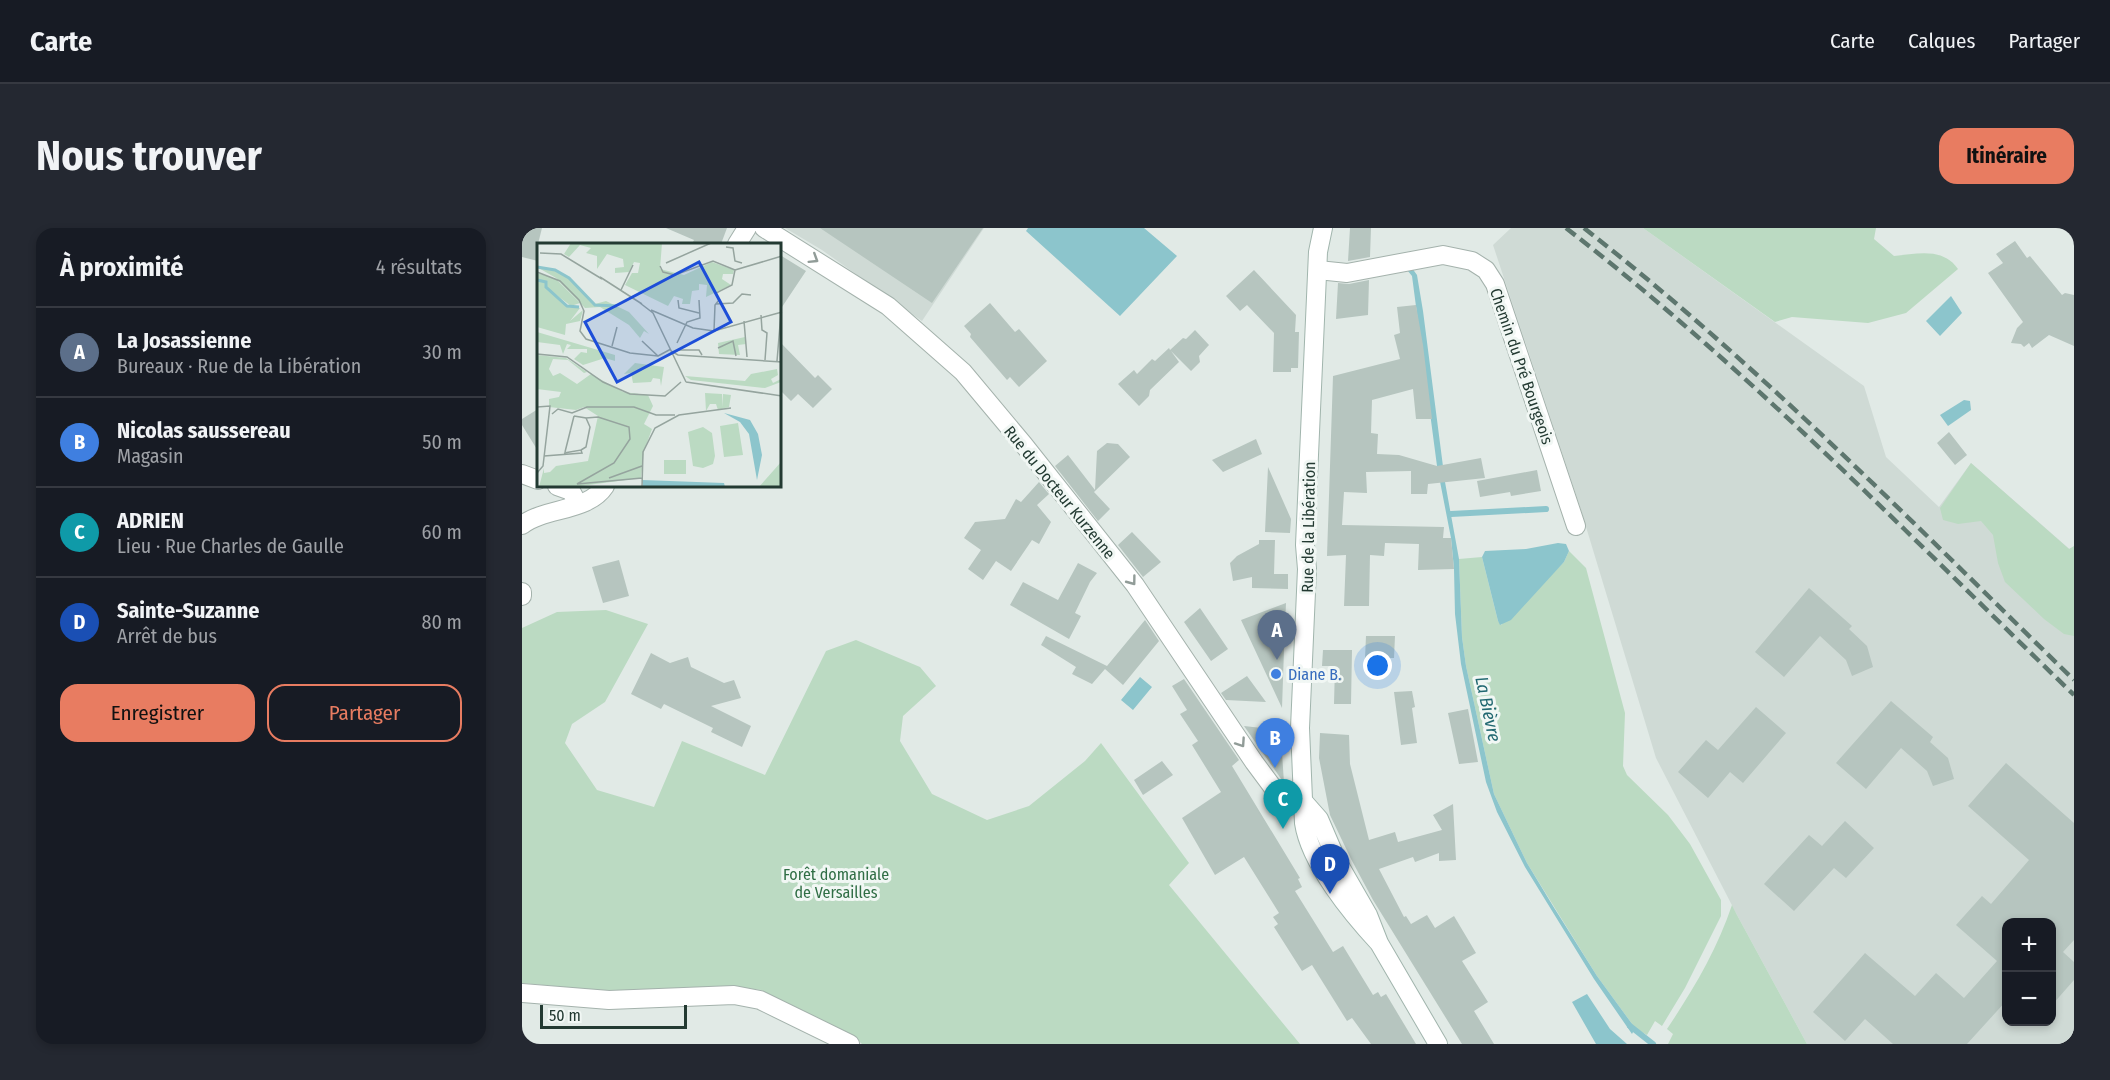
<!DOCTYPE html>
<html lang="fr">
<head>
<meta charset="utf-8">
<style>
	:root { --surface:#171b24; --page:#242831; --text:#f1f3f6; --muted:#9ea1a6; --line:#363941; --accent:#e87c61 }
	body { margin:0; font-family:"Fira Sans Condensed",sans-serif; background:var(--page); color:var(--text) }
	.controls { position:absolute; right:18px; bottom:18px; display:grid; overflow:hidden; border-radius:12px; box-shadow:0 3px 9px #0003 }
	.controls button { width:54px; height:54px; display:grid; place-items:center; padding:0; border:0; border-bottom:2px solid var(--line); background:var(--surface); color:var(--text); font:30px sans-serif }
	.scale { position:absolute; left:18px; bottom:15px; width:147px; box-sizing:border-box; padding-left:6px; border:3px solid #233a32; border-top:0; font-size:16px; line-height:21px; white-space:nowrap; color:#233a32; -webkit-text-stroke:4px #f1f7f4; paint-order:stroke }
	.you { position:absolute; left:856px; top:438px; width:21px; height:21px; margin:-15px; border:4px solid #fff; border-radius:50%; background:#1a73e8; box-shadow:0 0 0 9px #1a73e833 }
	.badge { display:grid; place-items:center; width:39px; height:39px; border-radius:50%; background:var(--accent); color:#fff; font-size:20px; font-weight:700 }
	.pin { position:absolute; translate:-50% -50px; filter:drop-shadow(0 2px 3px #0008) }
	.pin::after { content:''; position:absolute; top:32px; width:21px; height:18px; background:inherit; clip-path:polygon(0 0,100% 0,50% 100%) }
	.list { margin:0; padding:0; list-style:none }
	h2 { display:flex; justify-content:space-between; align-items:center; height:78px; margin:0; padding:0 24px; font-size:26px }
	h2 small { font-size:20px; font-weight:400; color:var(--muted) }
	.list li { display:grid; grid-template-columns:39px 1fr auto; gap:18px; align-items:center; box-sizing:border-box; height:90px; padding:0 24px; border-top:2px solid var(--line) }
	.list b { display:block; font-size:22px; white-space:nowrap }
	.list p { margin:0; font-size:20px; white-space:nowrap; color:var(--muted) }
	.list em { font-size:20px; font-style:normal; color:var(--muted) }
	.actions { display:flex; gap:12px; padding:18px 24px }
	.actions a { flex:1; padding:14px 0; border:2px solid var(--accent); border-radius:18px; text-align:center; font-size:21px; color:var(--accent) }
	.actions .main { background:var(--accent); color:#111 }
	.map { position:relative; flex:none; width:1552px; height:816px; overflow:hidden; border-radius:18px }
	header { display:flex; align-items:center; gap:36px; box-sizing:border-box; height:84px; padding:0 30px; background:var(--surface); border-bottom:2px solid var(--line) }
	header strong { font-size:28px }
	nav { display:flex; gap:33px; margin-inline-start:auto; font-size:21px }
	.intro { display:flex; align-items:center; justify-content:space-between; box-sizing:border-box; height:144px; padding:0 36px }
	h1 { margin:0; font-size:42px }
	.button { padding:15px 27px; border-radius:18px; background:var(--accent); color:#111; font-size:21px; font-weight:700 }
	main { display:flex; gap:36px; padding:0 36px }
	aside { flex:1; background:var(--surface); border-radius:18px; box-shadow:0 3px 9px #0003 }
	.map>svg:first-child { display:block }
	.built { fill:#cfdad5; fill-rule:evenodd }
	.green { fill:#bbdac2 }
	.water { fill:#8cc5cc }
	.lines { fill:none; stroke-linecap:round; stroke-linejoin:round }
	.stream { stroke:#8cc5cc; stroke-width:6 }
	.building { fill:#b6c5bf }
	.minor-casing { stroke:#a4b2ac; stroke-width:20 }
	.secondary-casing { stroke:#a1b5ad; stroke-width:20 }
	.minor { stroke:#fff; stroke-width:18 }
	.secondary { stroke:#fff; stroke-width:18 }
	.rail { stroke:#5d766e; stroke-width:4.5; stroke-dasharray:12 6; stroke-linecap:butt }
	.oneway { stroke:#919c98 }
	.shop-dot { fill:#3f7fe0; stroke:#f1f7f4; stroke-width:2 }
	.labels { text-anchor:middle; stroke-width:6; stroke-linejoin:round; paint-order:stroke }
	.street-label { font-size:16px; fill:#233a32; stroke:#f1f7f4 }
	.shop-label { font-size:16px; fill:#366cbe; stroke:#f1f7f4; text-anchor:start }
	.park-label { font-size:16px; fill:#306e45; stroke:#f1f7f4 }
	.water-label { font-size:18px; font-style:italic; fill:#216871; stroke:#f1f7f4 }
	.inset-river { fill:none; stroke:#8cc5cc; stroke-width:3 }
	.inset-road { fill:none; stroke:#95a49e; stroke-width:1.5 }
	.view { fill:#1d4ed8; fill-opacity:0.15; stroke:#1d4ed8; stroke-width:3 }
	.inset-edge { fill:none; stroke:#233a32; stroke-width:3 }
</style>
</head>
<body>
<header>
<strong>Carte</strong>
<nav><a>Carte</a><a>Calques</a><a>Partager</a></nav>
</header>
<div class="intro"><h1>Nous trouver</h1><a class="button">Itinéraire</a></div>
<main>
<aside>
<h2>À proximité<small>4 résultats</small></h2>
<ul class="list">
<li><span class="badge" style="background:#5c6f8a">A</span><div><b>La Josassienne</b><p>Bureaux · Rue de la Libération</p></div><em>30 m</em></li>
<li><span class="badge" style="background:#3f7fe0">B</span><div><b>Nicolas saussereau</b><p>Magasin</p></div><em>50 m</em></li>
<li><span class="badge" style="background:#0f9aa8">C</span><div><b>ADRIEN</b><p>Lieu · Rue Charles de Gaulle</p></div><em>60 m</em></li>
<li><span class="badge" style="background:#1a4fb4">D</span><div><b>Sainte-Suzanne</b><p>Arrêt de bus</p></div><em>80 m</em></li>
</ul>
<div class="actions"><a class="main">Enregistrer</a><a>Partager</a></div>
</aside>
<div class="map">
<svg width="1552" height="816" viewBox="0 0 1552 816">
	<rect width="100%" height="100%" fill="#e1eae6"/>
	<path class="built" d="M263,0H462L400,93L300,22Z
		M989,0H1121L1342,158L1364,229L1417,279L1449,235L1552,325V816H1285L1215,687L1134,530L1058,279L971,17ZM1484,694H1530V794H1484Z"/>
	<path class="green" d="M1121,0H1354L1352,11L1372,28C1395,26 1421,19 1436,41L1384,85L1346,95L1270,89L1253,94Z
		M1449,235L1547,321L1552,318V408L1542,406L1522,391L1483,354L1476,335L1471,307L1459,293L1436,296L1421,292L1418,280Z
		M1047,323L1064,340L1103,485L1101,538L1105,547L1146,587L1168,616L1199,672V688L1163,760L1140,798L1133,793L1125,807L1113,800L1075,748L1005,635L972,566L944,438L940,409L937,331L960,329L976,393L979,397L1042,334Z
		M84,382L126,396L83,474L50,496L43,515L75,562L132,579L160,513L243,547L304,423L334,412L398,439L414,458L381,488L378,513L410,566L465,592L507,578L563,533L579,515L667,635L647,657L778,816H340L330,807L239,762L207,758L84,763L0,755V400L35,384Z
		M1210,677L1215,687L1285,816H1146L1151,806L1145,801C1171,762 1195,722 1210,677Z"/>
	<path class="water" d="M506,0H622L655,28L598,88L504,3Z
		M887,36L895,47L901,83L923,254L937,331L940,409L944,438L972,566L1005,635L1031,678L1075,748L1113,800L1110,806L1072,751L1003,639L975,584L964,554L939,436L933,386L932,341L929,310L915,238L890,48L881,37Z
		M1429,68L1440,85L1418,108L1404,93Z
		M1442,172L1448,173L1449,182L1426,198L1418,187Z
		M1036,315L1044,316L1047,323L1042,334L989,392L978,397L976,393L960,329L963,323L1004,321Z
		M618,449L630,459L611,482L599,472Z
		M1065,766L1088,801L1105,816H1074L1050,774Z"/>
	<g class="lines">
		<path class="stream" d="M929,286L1024,281
			M1108,798L1131,816"/>
	</g>
	<path class="building" d="M0,0H20L16,16V33L0,29Z
		M144,0H205L199,16H170L172,12Z
		M298,0H461L410,75Z
		M828,0H849L848,29L826,33Z
		M1493,13L1505,30L1508,28L1540,67L1543,65L1552,67V118L1527,107L1510,120L1507,115L1502,119L1499,116L1489,115L1495,100L1501,94L1466,45L1481,35L1474,26Z
		M258,27L284,43L258,82Z
		M732,42L774,87L773,104H777L776,140H769V144H751L752,105L725,77L718,83L704,68Z
		M847,52L846,87L814,91L816,55L827,56Z
		M468,75L493,104L497,101L525,133L497,159L488,149L485,152L448,109L449,106L442,98Z
		M894,77L901,117L910,191H894L891,161L850,172L849,205L856,206L855,226L877,227L915,238L959,230L963,250L906,256L905,266H889V243L844,244L845,265L822,264L820,297L922,299L921,310H929L932,341L896,342L897,316L863,315L862,328L848,327L847,378H822L824,327L805,328L811,148L878,131L872,107L878,105L875,79Z
		M673,102L687,117L677,128L678,134L669,143L649,123L657,134L628,162L627,168L617,178L596,156L612,142L615,146L630,131L633,133L647,120L648,122L661,110L664,111Z
		M258,114L293,150L296,147L310,161L291,180L276,166L269,173L258,162Z
		M16,181V223L0,197V191Z
		M1427,204L1445,227L1433,237L1415,215Z
		M734,211L740,226L701,244L690,232Z
		M585,215L596,216L608,229L572,264L588,281L576,293L533,238L546,227L573,262L575,223Z
		M746,239L769,291L768,305L743,304Z
		M1015,242L1019,263L989,268L988,264L958,269L955,253Z
		M517,254L527,266L515,277L529,294L517,316L510,312L489,343L474,333L461,352L446,341L459,322L442,310L453,294L483,291L494,271L499,274Z
		M610,304L639,334L621,349L596,317Z
		M737,312H753L752,346H766V361L730,360V349L711,353L708,335L715,328L737,316Z
		M97,332L107,368L81,375L70,339Z
		M556,335L575,345L568,354L553,385L559,388L547,411L488,377L501,354L536,372Z
		M1287,360L1330,398L1327,401L1345,418L1351,439L1330,448L1324,432L1298,408L1262,449L1233,424Z
		M764,375L762,422L760,480L719,392Z
		M678,380L706,421L689,433L662,394Z
		M623,392L637,413L601,457L583,441L570,456L550,446L554,439L519,417L524,408L585,438Z
		M844,408H873L872,430H843Z
		M801,422H830L829,476H812L813,438H800Z
		M129,425L148,435L166,429L169,439L202,455L212,452L219,470L189,478L229,498L220,519L189,504L191,500L142,476L139,481L109,466Z
		M725,448L744,474L704,472L699,465Z
		M662,451L717,532L710,538L778,650L776,651L780,659L773,663L811,724L821,718L851,767L856,764L859,769L864,766L894,816H849L830,790L825,793L790,737L780,743L752,699L756,696L751,689L757,685L722,629L693,647L660,590L699,564L670,517L676,513L658,486L665,482L650,458Z
		M890,463L893,479L890,480L895,515L879,517L872,464Z
		M1369,473L1411,509L1408,514L1426,530L1432,551L1411,558L1405,543L1379,520L1344,561L1314,535Z
		M1234,479L1264,505L1221,555L1208,544L1186,570L1156,544L1184,512L1196,522Z
		M946,481L956,534L937,536L926,485Z
		M722,498L740,500L748,511L759,509L762,555Z
		M798,505L827,507L828,536L847,612L873,604L876,614L920,602L911,587L931,576L934,632L917,633V625L893,634L891,629L857,641L882,689L884,688L889,696L905,687L913,700L932,688L954,725L940,733L966,774L952,783L972,816H940L851,672L829,631L808,587L797,530Z
		M640,533L651,547L621,567L612,552Z
		M1484,535L1552,595V712L1541,724L1552,734V752L1530,777V694H1485V772L1445,816H1371L1343,791L1323,813L1291,784L1343,725L1393,768L1414,745L1442,770L1475,733L1434,697L1460,668L1469,676L1507,632L1446,578Z
		M1323,593L1352,620L1324,650L1312,640L1272,683L1242,656L1287,607L1300,618Z"/>
	<g class="lines">
		<g class="minor-casing">
			<path id="minor" d="M242,0L366,78L441,144L502,217L613,357L732,534L755,565L782,574
				M215,16L225,0
				M796,42L825,45L921,27L950,33L964,42L973,56L1054,298
				M0,246L16,252
				M35,258L49,263L56,276
				M0,297C24,279 66,284 83,258
				M0,364V368
				M0,765L87,772L212,767L238,772L328,816"/>
		</g>
		<g class="secondary-casing">
			<path id="secondary" d="M801,0L796,24L783,317L785,341L778,500L782,595C788,635 830,686 857,715
				M782,574L797,591L815,633L846,687L857,715L916,816"/>
		</g>
		<use href="#minor" class="minor"/>
		<use href="#secondary" class="secondary"/>
		<path class="rail" d="M1044,0C1226,141 1387,307 1552,467
			M1062,0C1237,137 1393,297 1552,452"/>
	</g>
	<defs><path id="oneway-chevron" d="M-2-3.5L2.5 0L-2 3.5" fill="none" stroke-width="1.6" stroke-linecap="round" stroke-linejoin="round" transform="scale(1.5)"/></defs>
	<g class="oneway">
		<use href="#oneway-chevron" transform="translate(292 31) rotate(32)"/>
		<use href="#oneway-chevron" transform="translate(610 353) rotate(53)"/>
		<use href="#oneway-chevron" transform="translate(719 515) rotate(56)"/>
	</g>
	<circle class="shop-dot" cx="754" cy="446" r="6"/>
	<g class="labels">
		<g class="street-label">
			<text transform="translate(1000 138) rotate(71)" y="6">Chemin du Pré Bourgeois</text>
			<text transform="translate(538 264) rotate(51)" y="6">Rue du Docteur Kurzenne</text>
			<text transform="translate(786 299) rotate(-89)" y="6">Rue de la Libération</text>
		</g>
		<g class="shop-label">
			<text x="766" y="452">Diane B.</text>
		</g>
		<g class="park-label">
			<text x="314" y="652">Forêt domaniale<tspan x="314" dy="18">de Versailles</tspan></text>
		</g>
		<g class="water-label">
			<text transform="translate(966 481) rotate(78)" y="6">La Bièvre</text>
		</g>
	</g>
	<g transform="translate(15 15)">
		<rect width="244" height="244" fill="#e1eae6"/>
		<path d="M34,0H125L123,26L147,32L175,19L197,27L196,31H186L185,36L194,42L169,54L170,42L162,41V47L155,48L153,61H145L146,56L137,53L131,63L88,42L95,30H101L103,20L97,19L92,29L78,30V25L87,24L86,16L70,11L60,26V13L49,10L54,5L43,2L32,14L27,11ZM0,24L17,27L32,35L58,61L69,58L92,69L112,91L107,88L103,95L92,82L63,64L48,65L19,35ZM0,30L19,36L43,60L34,63L14,48L31,64L43,65L33,78L46,67L43,78L29,81L28,92L0,84ZM0,89L78,112V118L68,115L46,122L37,116L44,109L50,110V106H30L34,102L30,101L26,111L23,102L0,99ZM208,94L209,101L201,102L203,112L182,111L181,100ZM0,112L29,115L50,129L47,130L31,117L16,116L12,126L16,133L23,130L40,141L54,131L86,149L111,152L116,163L107,181L115,186L107,208L104,235L36,244H2L7,225V230L13,229L19,223L51,218L61,173L47,164L39,167L12,164V156L22,154L24,149L0,146ZM98,120L127,124L124,143L123,136L116,135L114,139L96,140L94,130L87,131ZM240,126L241,132L234,136L236,140L244,136V139L228,145L154,137L148,133L208,138L214,131ZM168,150L185,151L186,164V151L194,152L192,164L181,167L179,161H173L169,168ZM201,180L206,212L187,214L183,183ZM166,184L175,190L178,213L176,221L166,225L156,223L151,189ZM127,217H149V231H127ZM244,219V244H222Z" fill="#bbdac2"/>
		<path d="M187,170L213,177L221,191L225,212L220,237L212,191L203,179ZM105,237L187,240L188,244H106Z" fill="#8cc5cc"/>
		<path class="inset-river" d="M0,24L18,27L32,35L58,62L80,63M0,37L9,39V44L30,63L42,64"/>
		<path class="inset-road" d="M189,4L196,5L198,18L205,20M3,10L24,11L65,36M129,20L174,0M123,23L126,29L138,32L176,18L198,27M198,27L245,13M0,29L23,38L42,57L47,68L43,88L49,96L93,110L121,113M63,34L105,61M84,47L96,22M141,57L142,65L162,70M103,60L116,70L149,139M179,61L196,60L205,51L214,52M114,67L156,85L177,88L245,69M224,72L225,87L230,90L228,117M207,78L210,114M177,88L178,62L182,57L179,50L195,42L198,27M105,98L121,113L134,106M140,100L150,79L163,75L162,57M75,103L80,84M181,105L196,98L199,113M142,107H162L165,112M134,108L141,112L245,119M0,111L30,114L66,139L93,151L128,153L144,139M240,118L244,70M149,139L245,153M0,164L13,163L6,223L0,230M15,171L21,166L35,170L50,164H97L119,172H138M37,173L49,175L53,184L49,204L44,207M49,175L61,174L92,184L93,196L77,220L40,241L105,235M28,209L37,173M7,213L45,210L44,207L27,210M72,235L105,223M105,244L106,209L118,185L142,172L194,165"/>
		<path class="view" d="M162,19L194,79L80,139L48,79Z"/>
		<rect width="244" height="244" class="inset-edge"/>
	</g>
</svg>
<div class="controls">
<button>+</button>
<button>−</button>
</div>
<div class="scale">50 m</div>
<div class="you"></div>
<div class="pin badge" style="left:755px;top:432px;background:#5c6f8a">A</div>
<div class="pin badge" style="left:753px;top:540px;background:#3f7fe0">B</div>
<div class="pin badge" style="left:761px;top:601px;background:#0f9aa8">C</div>
<div class="pin badge" style="left:808px;top:666px;background:#1a4fb4">D</div>
</div>
</main>
</body>
</html>
